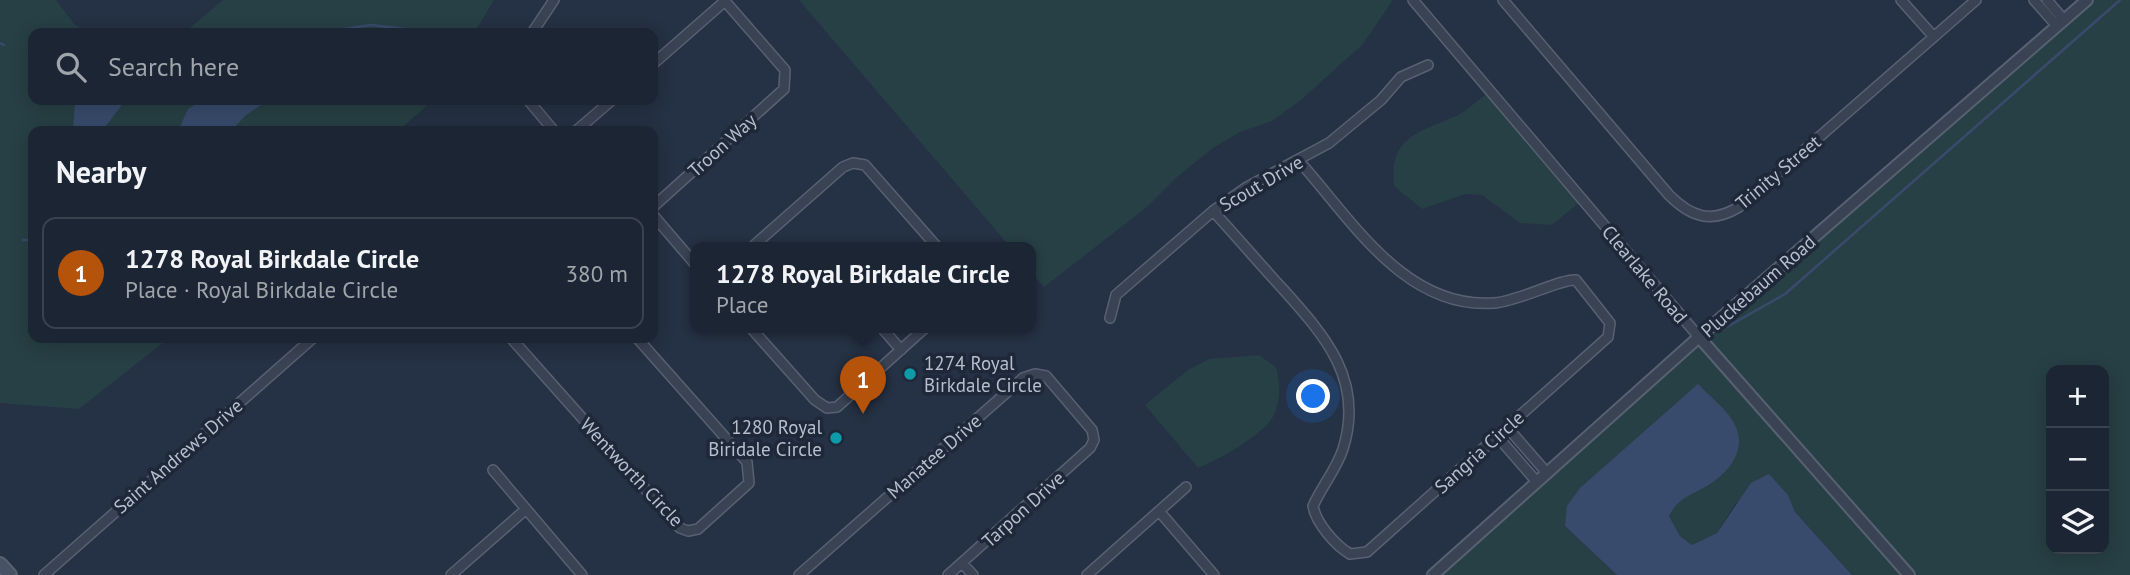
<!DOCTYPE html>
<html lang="en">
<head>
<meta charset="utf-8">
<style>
	:root { --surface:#1c2533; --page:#29313f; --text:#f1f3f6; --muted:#a0a5ac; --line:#3a424e; --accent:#b45309 }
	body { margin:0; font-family:"PT Sans",sans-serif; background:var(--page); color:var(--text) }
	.controls { position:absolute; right:21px; bottom:21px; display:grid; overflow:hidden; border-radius:14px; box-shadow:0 4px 18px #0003 }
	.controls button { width:63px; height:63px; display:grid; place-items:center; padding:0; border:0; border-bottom:2px solid var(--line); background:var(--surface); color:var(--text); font:35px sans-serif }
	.you { position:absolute; left:1314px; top:397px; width:24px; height:24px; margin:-18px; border:5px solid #fff; border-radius:50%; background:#1a73e8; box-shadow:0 0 0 10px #1a73e833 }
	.badge { display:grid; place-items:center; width:46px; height:46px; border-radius:50%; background:var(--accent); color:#fff; font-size:23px; font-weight:700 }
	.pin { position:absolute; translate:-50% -58px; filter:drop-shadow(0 2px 4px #0008) }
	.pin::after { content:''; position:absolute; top:37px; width:24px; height:21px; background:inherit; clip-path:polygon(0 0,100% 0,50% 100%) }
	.popup { position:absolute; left:690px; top:242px; width:346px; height:91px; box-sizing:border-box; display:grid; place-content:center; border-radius:14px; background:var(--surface); filter:drop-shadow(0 2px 5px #0005); font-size:23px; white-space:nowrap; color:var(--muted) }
	.popup b { font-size:26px; color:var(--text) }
	.popup::after { content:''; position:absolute; left:50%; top:100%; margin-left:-14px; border:14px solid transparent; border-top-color:var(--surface) }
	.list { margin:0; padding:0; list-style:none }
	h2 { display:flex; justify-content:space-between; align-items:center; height:91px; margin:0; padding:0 28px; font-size:30px }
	h2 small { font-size:23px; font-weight:400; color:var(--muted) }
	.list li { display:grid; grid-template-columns:46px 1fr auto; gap:21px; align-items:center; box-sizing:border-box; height:112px; margin:0 14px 14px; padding:0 14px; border:2px solid var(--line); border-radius:14px }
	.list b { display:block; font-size:26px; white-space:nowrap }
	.list p { margin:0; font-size:23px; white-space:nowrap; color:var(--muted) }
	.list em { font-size:23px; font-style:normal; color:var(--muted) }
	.icon { flex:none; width:38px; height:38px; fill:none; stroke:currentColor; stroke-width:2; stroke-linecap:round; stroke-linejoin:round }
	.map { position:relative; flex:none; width:2130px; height:575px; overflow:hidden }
	.search { position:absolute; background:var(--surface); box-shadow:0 4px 18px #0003; left:28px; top:28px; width:630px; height:77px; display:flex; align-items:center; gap:18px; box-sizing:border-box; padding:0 24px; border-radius:14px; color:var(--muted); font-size:26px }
	.panel { position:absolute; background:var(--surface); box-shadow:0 4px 18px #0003; left:28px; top:126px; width:630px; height:217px; border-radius:14px }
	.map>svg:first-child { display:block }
	.green { fill:#274045; fill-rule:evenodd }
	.water { fill:#384b6c }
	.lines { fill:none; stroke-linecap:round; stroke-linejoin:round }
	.stream { stroke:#384b6c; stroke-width:2.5 }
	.minor-casing { stroke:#586171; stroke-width:12 }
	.tertiary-casing { stroke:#586171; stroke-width:14 }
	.secondary-casing { stroke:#586171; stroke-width:16 }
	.minor { stroke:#3a4354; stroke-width:9 }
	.tertiary { stroke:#3a4354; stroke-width:10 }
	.secondary { stroke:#485267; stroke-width:12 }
	.culture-dot { fill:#0f9aa8; stroke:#1e2839; stroke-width:2.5 }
	.labels { text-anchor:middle; stroke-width:7; stroke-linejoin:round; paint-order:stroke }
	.street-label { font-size:19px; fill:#b7bfcd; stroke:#1e2839 }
	.poi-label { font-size:19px; fill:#b7bfcd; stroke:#1e2839; text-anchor:start }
</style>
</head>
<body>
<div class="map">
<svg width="2130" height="575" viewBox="0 0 2130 575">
	<rect width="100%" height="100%" fill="#253144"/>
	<path class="green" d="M0,0H56L75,25L91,33H33V100H433L398,131H33V338H169L79,409L0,403Z
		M223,0H494L474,33H184Z
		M799,0H1393L1363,44L1301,100L1272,121L1240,132L1213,148L1177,177L1147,207L1044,287L1031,272V248H1011Z
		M2094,0H2130V575H1914L1705,338ZM2051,370H2104V549H2051Z
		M1487,94L1580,202L1552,225L1520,223L1482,195L1465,194L1422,209L1394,186C1389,137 1417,133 1456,116C1467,111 1477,100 1487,94Z
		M1699,343L1903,575H1852L1795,512L1788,495L1736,503L1717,533L1692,545L1680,536L1669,516L1677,501L1711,484L1565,526L1617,575H1440Z
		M1259,355L1276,367C1280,382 1281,400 1274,415C1265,434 1218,460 1198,468L1145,405L1188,370L1209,359Z"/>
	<path class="water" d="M75,100H125V101L102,131H73Z
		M203,100H268L245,116L231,131H178L188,109Z
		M1698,384C1709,396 1728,410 1735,425C1747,449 1730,471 1710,484C1692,496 1680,495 1669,516L1680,536L1692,545L1717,533L1751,483L1769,474L1788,495L1795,512L1852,575H1617L1565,526L1567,506L1580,488Z"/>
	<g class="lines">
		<path class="stream" d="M337,30L371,25L405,29
			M0,43L4,45
			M23,240H33
			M1718,332L1785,294L2120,0"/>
		<g class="minor-casing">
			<path id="minor" d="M1413,0L1699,337
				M1503,0L1669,195C1691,217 1711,224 1739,207L1976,0
				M1901,0L1934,37
				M2034,0L2057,26
				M2047,0L2064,20
				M532,33L554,0
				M653,64L725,1
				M528,100L554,131
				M576,131L612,100
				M653,207L784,89L785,70L724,0
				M1213,211C1236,236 1258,262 1281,287C1324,335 1365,379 1343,449C1336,470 1322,486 1313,506C1316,523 1335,545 1350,554L1367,552L1608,337L1610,323L1576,280C1562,278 1517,302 1494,303C1405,310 1351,219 1299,161
				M653,215L695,264
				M751,248L843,167L853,163L865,165L938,248
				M1110,318L1116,295L1213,211L1247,187L1329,143L1381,100L1401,77L1428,65
				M751,328L815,400L827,408L837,407L925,328
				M882,328L901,350
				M511,338L680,528L688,531L698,529L749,483L747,462L637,338
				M1507,427L1547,473
				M1497,436L1537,482
				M493,470L582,575
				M1159,511L1214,575
				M962,563L973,575
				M44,575L313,338
				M451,575L525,510
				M799,575L1023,378L1035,374L1046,376L1092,430L1094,440L1090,448L948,575
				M1087,575L1186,487"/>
		</g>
		<g class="tertiary-casing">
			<path id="tertiary" d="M1699,337L1909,575
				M1433,575L1699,337L2087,0"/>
		</g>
		<g class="secondary-casing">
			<path id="secondary" d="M0,564L10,575"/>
		</g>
		<use href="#minor" class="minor"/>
		<use href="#tertiary" class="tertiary"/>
		<use href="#secondary" class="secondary"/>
	</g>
	<g class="culture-dot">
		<circle cx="910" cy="374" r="7"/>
		<circle cx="836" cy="438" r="7"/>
	</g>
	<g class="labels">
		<g class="street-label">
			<text transform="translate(722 145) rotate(-42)" y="7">Troon Way</text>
			<text transform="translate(1778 172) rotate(-40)" y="7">Trinity Street</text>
			<text transform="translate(1261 183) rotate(-30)" y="7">Scout Drive</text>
			<text transform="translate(1645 274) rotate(50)" y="7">Clearlake Road</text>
			<text transform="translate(1758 286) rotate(-41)" y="7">Pluckebaum Road</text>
			<text transform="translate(1479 452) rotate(-42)" y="7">Sangria Circle</text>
			<text transform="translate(178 456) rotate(-41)" y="7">Saint Andrews Drive</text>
			<text transform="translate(934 456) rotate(-41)" y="7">Manatee Drive</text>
			<text transform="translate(632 472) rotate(47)" y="7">Wentworth Circle</text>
			<text transform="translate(1023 509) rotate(-42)" y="7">Tarpon Drive</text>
		</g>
		<g class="poi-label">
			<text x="924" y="370">1274 Royal<tspan x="924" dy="22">Birkdale Circle</tspan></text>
			<text x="822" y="434" text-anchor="end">1280 Royal<tspan x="822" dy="22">Biridale Circle</tspan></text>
		</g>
	</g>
</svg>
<div class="controls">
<button>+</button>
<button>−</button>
<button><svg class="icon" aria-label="layers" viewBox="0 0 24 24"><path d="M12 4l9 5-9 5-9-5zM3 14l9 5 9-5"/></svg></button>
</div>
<div class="you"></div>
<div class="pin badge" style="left:863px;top:414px">1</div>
<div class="popup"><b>1278 Royal Birkdale Circle</b>Place</div>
<div class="search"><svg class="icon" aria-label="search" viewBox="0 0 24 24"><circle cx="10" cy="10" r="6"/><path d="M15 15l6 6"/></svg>Search here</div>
<section class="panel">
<h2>Nearby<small></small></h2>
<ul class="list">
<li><span class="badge">1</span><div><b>1278 Royal Birkdale Circle</b><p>Place · Royal Birkdale Circle</p></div><em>380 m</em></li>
</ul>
</section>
</div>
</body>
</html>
